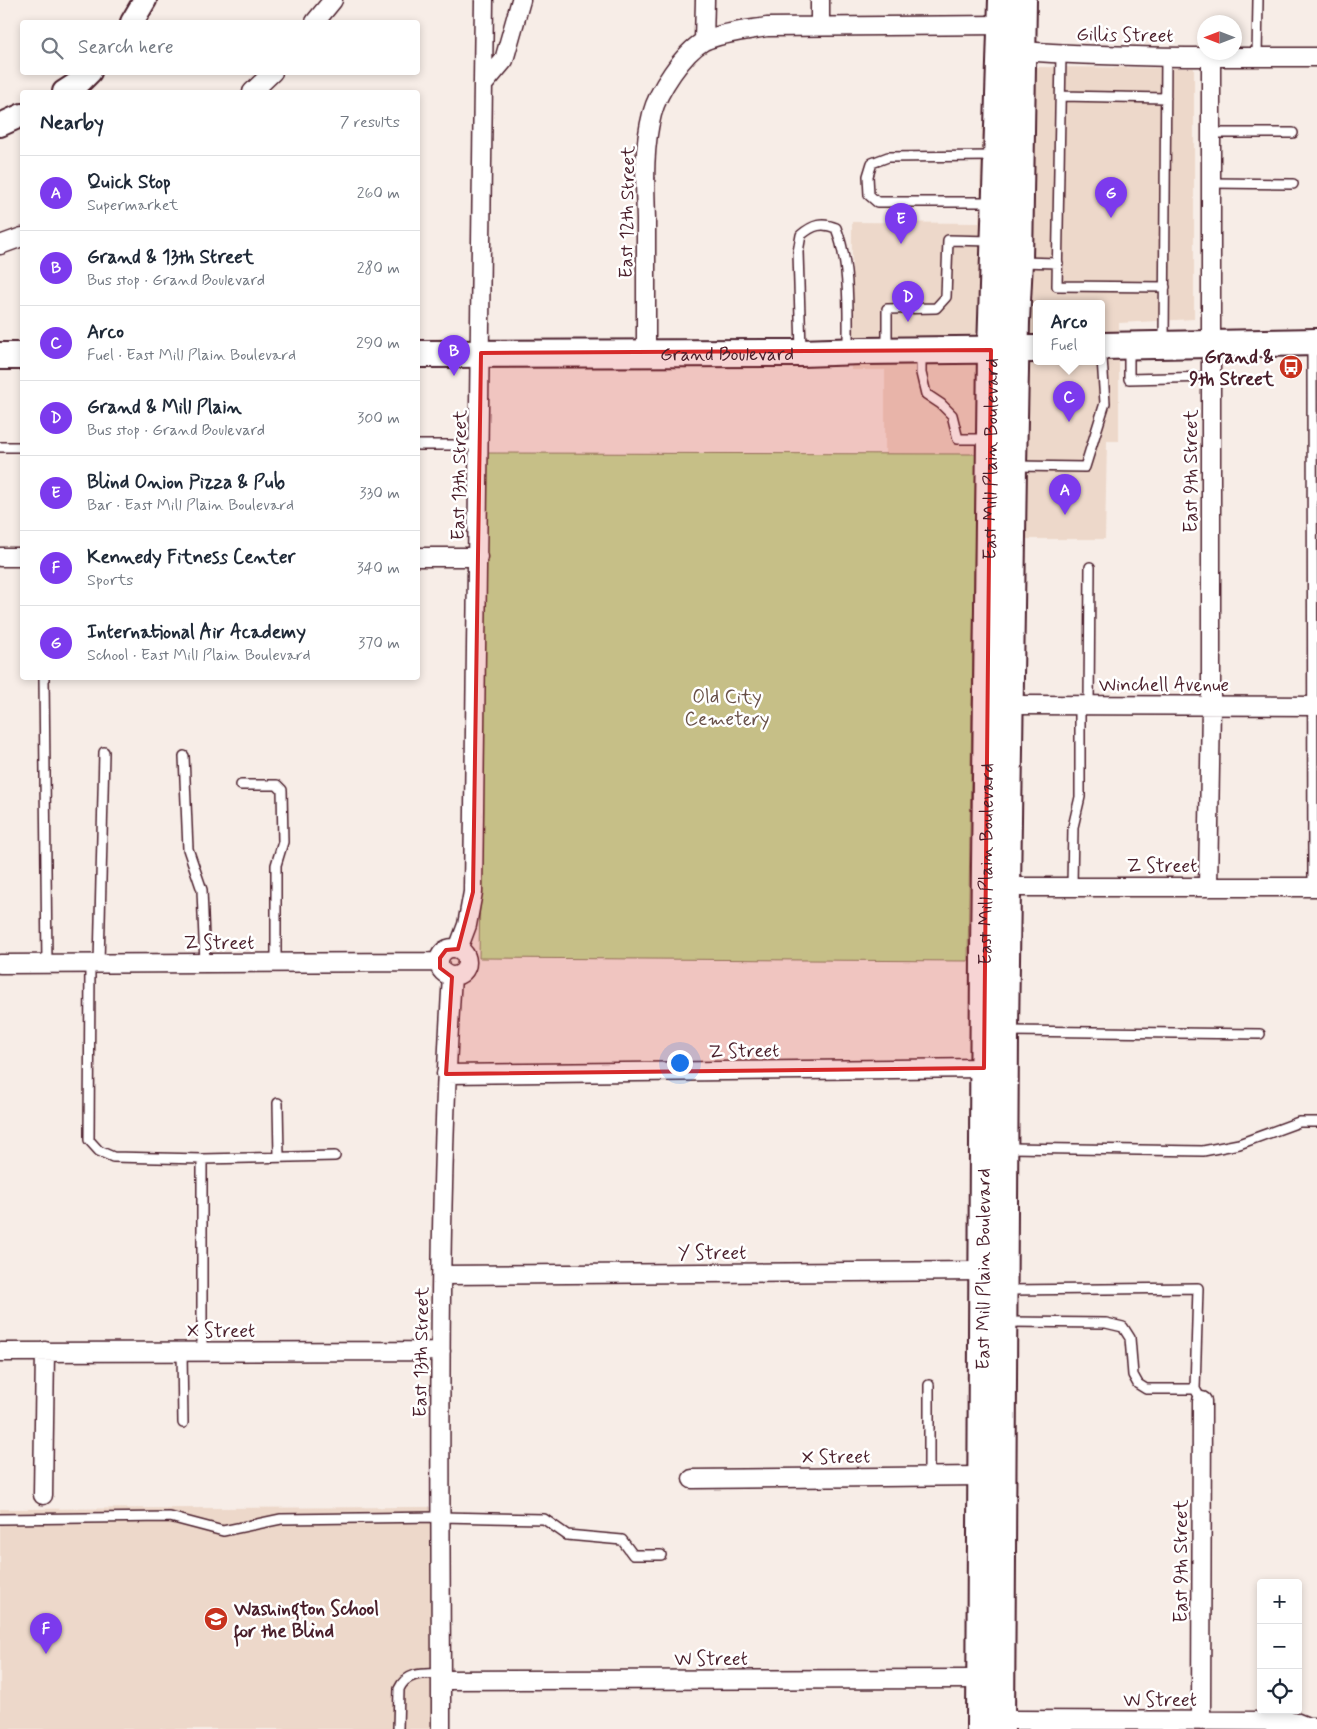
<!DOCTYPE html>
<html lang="en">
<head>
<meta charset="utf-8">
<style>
	:root { --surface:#fff; --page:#f2f2f3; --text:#1f2937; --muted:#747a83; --line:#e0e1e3; --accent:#7c3aed }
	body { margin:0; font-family:Mynerve,sans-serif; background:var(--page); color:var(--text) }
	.controls { position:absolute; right:15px; bottom:15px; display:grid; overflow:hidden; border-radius:5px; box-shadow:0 2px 8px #0003 }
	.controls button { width:45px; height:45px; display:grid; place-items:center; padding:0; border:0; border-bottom:1px solid var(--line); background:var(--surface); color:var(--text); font:25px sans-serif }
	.compass { position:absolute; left:1197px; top:15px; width:45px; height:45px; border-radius:50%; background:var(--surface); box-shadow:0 2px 8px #0003; rotate:270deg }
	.you { position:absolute; left:679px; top:1062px; width:18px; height:18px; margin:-12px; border:4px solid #fff; border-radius:50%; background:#1a73e8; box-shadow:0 0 0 8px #1a73e833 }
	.badge { display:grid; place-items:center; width:32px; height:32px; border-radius:50%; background:var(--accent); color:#fff; font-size:16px; font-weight:700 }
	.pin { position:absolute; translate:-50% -41px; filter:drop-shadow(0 1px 2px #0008) }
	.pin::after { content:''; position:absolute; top:26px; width:18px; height:15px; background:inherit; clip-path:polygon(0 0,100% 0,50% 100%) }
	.popup { position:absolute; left:1033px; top:300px; width:72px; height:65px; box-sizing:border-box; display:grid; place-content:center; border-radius:5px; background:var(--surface); filter:drop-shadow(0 1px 4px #0005); font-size:16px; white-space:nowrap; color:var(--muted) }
	.popup b { font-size:19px; color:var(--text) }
	.popup::after { content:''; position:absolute; left:50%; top:100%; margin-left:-10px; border:10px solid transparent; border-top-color:var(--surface) }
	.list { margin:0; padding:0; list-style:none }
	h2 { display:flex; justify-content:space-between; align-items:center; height:65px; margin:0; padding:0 20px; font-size:21px }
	h2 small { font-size:16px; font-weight:400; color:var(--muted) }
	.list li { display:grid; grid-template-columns:32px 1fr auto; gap:15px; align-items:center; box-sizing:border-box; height:75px; padding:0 20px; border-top:1px solid var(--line) }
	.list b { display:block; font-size:19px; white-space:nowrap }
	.list p { margin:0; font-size:16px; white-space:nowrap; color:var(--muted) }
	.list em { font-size:16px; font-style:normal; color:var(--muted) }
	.icon { flex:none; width:28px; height:28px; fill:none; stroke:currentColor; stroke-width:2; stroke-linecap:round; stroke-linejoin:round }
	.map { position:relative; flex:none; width:1317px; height:1729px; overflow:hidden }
	.search { position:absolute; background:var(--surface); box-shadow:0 2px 8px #0003; left:20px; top:20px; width:400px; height:55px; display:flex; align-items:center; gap:12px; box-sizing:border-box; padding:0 18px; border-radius:5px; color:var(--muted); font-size:19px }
	.panel { position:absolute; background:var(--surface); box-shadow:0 2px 8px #0003; left:20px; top:90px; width:400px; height:590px; border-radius:5px }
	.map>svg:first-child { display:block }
	.built { fill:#edd8ca; fill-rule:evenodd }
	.green { fill:#c2e59f; stroke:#868265 }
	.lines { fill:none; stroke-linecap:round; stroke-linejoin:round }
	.service-casing { stroke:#4a1f2b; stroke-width:12 }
	.minor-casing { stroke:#4a1f2b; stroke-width:21 }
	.tertiary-casing { stroke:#4a1f2b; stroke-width:26 }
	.secondary-casing { stroke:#4a1f2b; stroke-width:30 }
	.service { stroke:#fff; stroke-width:9 }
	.minor { stroke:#fff; stroke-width:18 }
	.tertiary { stroke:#fff; stroke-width:22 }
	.secondary { stroke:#fff; stroke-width:26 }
	.marked { fill:#d62828; fill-opacity:0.2; stroke:#d62828; stroke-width:4; stroke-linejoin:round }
	.labels { text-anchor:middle; stroke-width:5; stroke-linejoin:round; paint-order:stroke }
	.street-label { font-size:19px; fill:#4a1f2b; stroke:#fff }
	.poi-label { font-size:19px; font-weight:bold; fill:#4a1f2b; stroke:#fff; text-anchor:end }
	.park-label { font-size:19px; fill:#685048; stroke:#fff }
</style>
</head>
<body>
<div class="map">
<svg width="1317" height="1729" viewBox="0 0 1317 1729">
	<rect width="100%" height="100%" fill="#f7ede7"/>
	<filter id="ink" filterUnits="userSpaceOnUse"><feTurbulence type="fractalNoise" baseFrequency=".02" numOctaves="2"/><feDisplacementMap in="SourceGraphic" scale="10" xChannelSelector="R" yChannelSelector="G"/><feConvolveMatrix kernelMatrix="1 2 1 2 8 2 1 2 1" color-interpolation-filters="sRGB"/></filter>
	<g filter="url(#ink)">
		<path class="built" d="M1030,67L1194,68V319L1119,323V441H1107L1105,539H975L976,454H885V370H851L852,222L979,223L982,127H1029ZM1036,303H1102V361H1036Z
			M432,1507L431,1729H0V1509Z"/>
		<path class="green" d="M486,453L976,454L968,961L479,958Z"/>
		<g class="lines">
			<g class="service-casing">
				<path id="service" d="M1061,54L1057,286L1165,287
					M1257,57L1258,0
					M1061,96L1166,98
					M1211,133H1293
					M1211,183L1293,184
					M993,202H877L869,195L868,176L872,163L888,157L994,156
					M1021,262L1058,263
					M1164,343L1166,56
					M1312,345L1313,887
					M887,348V309L936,308L946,297L948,240L992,241
					M1129,348V379L1211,377
					M801,350L798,252L801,235C813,225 822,222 836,228C850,264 848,310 848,348
					M921,353V373L926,394L941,404L952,415L958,439H988
					M418,445H479
					M0,447H22
					M1016,466L1085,467L1105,403L1102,358
					M44,678L47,964
					M1089,705L1090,567
					M184,756L188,849L202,890L205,963
					M241,785H277L282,790L283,842L276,865V963
					M1072,886L1073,827L1080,797V705
					M90,964L89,1140L99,1151L113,1157L202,1159V1351
					M99,964L104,752
					M1008,1031L1260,1034
					M278,1103L279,1157
					M1008,1148L1203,1151L1239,1144L1299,1122H1317
					M202,1159L335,1156
					M1007,1290L1198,1288L1195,1389L1202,1401
					M1006,1322L1106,1323L1123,1327L1130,1338L1133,1375L1138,1384L1146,1389H1195
					M182,1351L183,1423
					M929,1476V1385
					M0,1519L170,1517L223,1531L281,1519L440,1517L544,1519L567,1535L622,1540L633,1555H661
					M398,1729L399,1689C407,1671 425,1674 441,1674"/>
			</g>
			<g class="minor-casing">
				<path id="minor" d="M315,22L333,0
					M820,26V0
					M704,41L705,0
					M1022,51C1120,58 1219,57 1317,57
					M483,85L504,60L521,0
					M252,92L273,72
					M0,245L22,237
					M646,354C646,309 646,265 646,220C645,185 643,149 652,114C658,91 683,53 704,41C720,33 749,30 767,27L1002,25
					M0,557H22
					M418,557H478
					M1011,705L1317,706
					M1208,886L1211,706V57
					M1007,887H1317
					M439 962a14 14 0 1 1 28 0a14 14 0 1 1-28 0Z
					M458,949L467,925L473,892L484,0
					M0,964L439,962
					M446,1074L984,1068
					M442,1275L982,1271
					M0,1352L441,1351
					M692,1479L981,1476
					M43,1495L45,1351
					M441,1680L980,1679
					M1001,1720L1293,1721L1308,1727H1317
					M1201,1721L1202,1401
					M441,1729C441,1478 436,1227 452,976"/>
			</g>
			<g class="tertiary-casing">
				<path id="tertiary" d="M132,22L145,0
					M64,92L81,81L90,72
					M0,125L22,115"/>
			</g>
			<g class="secondary-casing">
				<g id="secondary">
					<path d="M1102,346L1317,342"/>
					<path id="s1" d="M418,354L801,353L862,351L1036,349"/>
					<path d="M0,356H22"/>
					<path id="s2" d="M980,1729L984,951L991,350L1002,0"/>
					<path d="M1001,1729L1005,1031L1013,466L1016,322L1019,261L1023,0"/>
				</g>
			</g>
			<use href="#service" class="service"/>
			<use href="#minor" class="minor"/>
			<use href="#tertiary" class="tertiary"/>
			<use href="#secondary" class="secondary"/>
		</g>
	</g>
	<path class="marked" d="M991,350L984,1068L446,1074L452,977L440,968V958L446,950L458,949L473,892L481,353Z"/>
	<defs>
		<g id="bus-disc" transform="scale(1.25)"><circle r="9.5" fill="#c8321e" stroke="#fff"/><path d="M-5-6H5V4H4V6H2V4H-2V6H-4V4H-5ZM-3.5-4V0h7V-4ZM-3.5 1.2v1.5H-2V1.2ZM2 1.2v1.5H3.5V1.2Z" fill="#fff"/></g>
		<g id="school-disc" transform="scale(1.25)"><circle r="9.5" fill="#c8321e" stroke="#fff"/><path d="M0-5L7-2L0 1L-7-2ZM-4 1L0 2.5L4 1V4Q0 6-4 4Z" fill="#fff"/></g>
	</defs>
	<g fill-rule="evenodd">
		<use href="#bus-disc" x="1291" y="367"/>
		<use href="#school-disc" x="216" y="1619"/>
	</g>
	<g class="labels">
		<g class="street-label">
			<text transform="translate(1125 34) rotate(1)" y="7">Gillis Street</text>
			<text transform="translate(626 212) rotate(-89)" y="7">East 12th Street</text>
			<text dy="7" stroke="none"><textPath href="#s1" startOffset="309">Grand Boulevard</textPath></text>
			<text dy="7" stroke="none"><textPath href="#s2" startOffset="1270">East Mill Plain Boulevard</textPath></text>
			<text transform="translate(1190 471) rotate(-90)" y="7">East 9th Street</text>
			<text transform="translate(458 475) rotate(-89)" y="7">East 13th Street</text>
			<text x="1164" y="691">Winchell Avenue</text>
			<text dy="7" stroke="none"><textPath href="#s2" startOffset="865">East Mill Plain Boulevard</textPath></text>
			<text x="1162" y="872">Z Street</text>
			<text x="219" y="949">Z Street</text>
			<text transform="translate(744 1050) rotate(-1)" y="7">Z Street</text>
			<text x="712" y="1259">Y Street</text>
			<text dy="7" stroke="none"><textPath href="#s2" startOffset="460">East Mill Plain Boulevard</textPath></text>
			<text x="221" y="1337">X Street</text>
			<text transform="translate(420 1352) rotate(-89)" y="7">East 13th Street</text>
			<text transform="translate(836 1456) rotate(-1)" y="7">X Street</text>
			<text transform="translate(1180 1561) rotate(-90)" y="7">East 9th Street</text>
			<text x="711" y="1665">W Street</text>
			<text x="1160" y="1706">W Street</text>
		</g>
		<g class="poi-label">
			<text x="1274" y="363">Grand &amp;<tspan x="1274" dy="22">9th Street</tspan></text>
			<text x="234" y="1615" text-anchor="start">Washington School<tspan x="234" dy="22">for the Blind</tspan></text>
		</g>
		<g class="park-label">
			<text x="727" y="703">Old City<tspan x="727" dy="22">Cemetery</tspan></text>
		</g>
	</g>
</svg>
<div class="controls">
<button>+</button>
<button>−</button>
<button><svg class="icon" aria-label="locate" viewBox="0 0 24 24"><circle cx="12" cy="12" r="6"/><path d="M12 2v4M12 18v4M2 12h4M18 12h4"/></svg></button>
</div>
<svg class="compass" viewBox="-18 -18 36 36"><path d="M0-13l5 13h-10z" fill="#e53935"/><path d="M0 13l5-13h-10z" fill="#747a83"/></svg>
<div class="you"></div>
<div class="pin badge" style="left:1065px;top:515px">A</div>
<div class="pin badge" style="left:454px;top:376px">B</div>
<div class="pin badge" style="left:1069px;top:422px">C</div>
<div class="popup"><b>Arco</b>Fuel</div>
<div class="pin badge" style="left:908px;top:322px">D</div>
<div class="pin badge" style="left:901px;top:244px">E</div>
<div class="pin badge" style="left:46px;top:1654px">F</div>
<div class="pin badge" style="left:1111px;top:218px">G</div>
<div class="search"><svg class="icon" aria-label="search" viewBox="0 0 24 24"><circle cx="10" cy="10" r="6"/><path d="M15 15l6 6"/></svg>Search here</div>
<section class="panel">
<h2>Nearby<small>7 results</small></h2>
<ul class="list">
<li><span class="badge">A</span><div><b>Quick Stop</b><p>Supermarket</p></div><em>260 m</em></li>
<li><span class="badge">B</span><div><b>Grand &amp; 13th Street</b><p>Bus stop · Grand Boulevard</p></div><em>280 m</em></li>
<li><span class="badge">C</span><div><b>Arco</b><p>Fuel · East Mill Plain Boulevard</p></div><em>290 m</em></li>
<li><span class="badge">D</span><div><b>Grand &amp; Mill Plain</b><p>Bus stop · Grand Boulevard</p></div><em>300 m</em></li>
<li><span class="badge">E</span><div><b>Blind Onion Pizza &amp; Pub</b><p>Bar · East Mill Plain Boulevard</p></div><em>330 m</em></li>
<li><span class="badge">F</span><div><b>Kennedy Fitness Center</b><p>Sports</p></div><em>340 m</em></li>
<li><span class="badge">G</span><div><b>International Air Academy</b><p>School · East Mill Plain Boulevard</p></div><em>370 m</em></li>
</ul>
</section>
</div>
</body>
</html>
